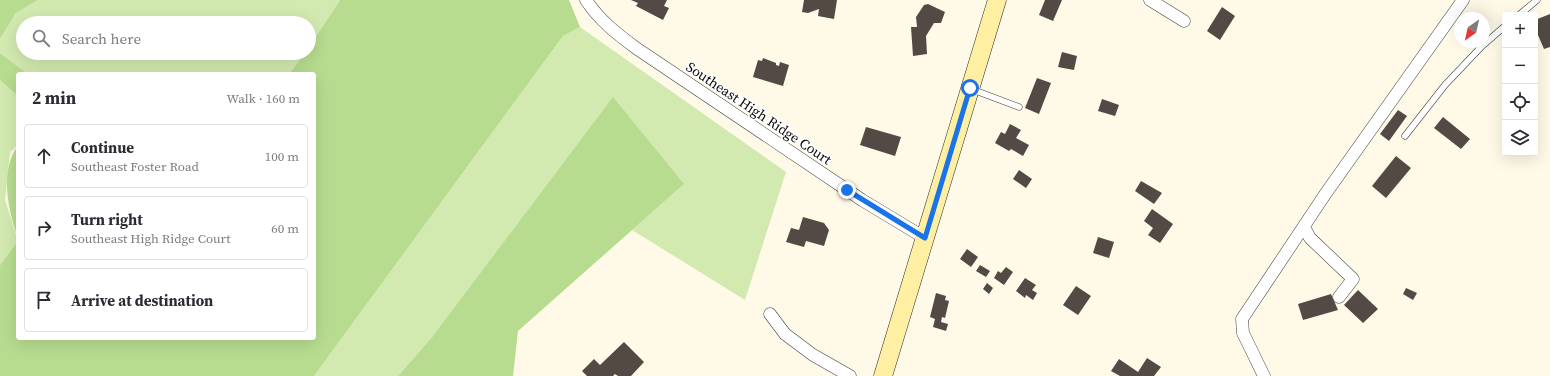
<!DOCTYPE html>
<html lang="en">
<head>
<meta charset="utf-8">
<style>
	:root { --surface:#fff; --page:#f7f7f7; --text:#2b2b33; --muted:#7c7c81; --line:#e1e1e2 }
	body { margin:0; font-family:"Source Serif 4",serif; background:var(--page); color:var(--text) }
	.controls { position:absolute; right:12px; top:12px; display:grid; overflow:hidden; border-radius:4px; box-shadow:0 4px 16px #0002 }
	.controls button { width:36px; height:36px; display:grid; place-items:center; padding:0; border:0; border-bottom:1px solid var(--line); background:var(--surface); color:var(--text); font:20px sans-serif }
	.compass { position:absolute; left:1454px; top:12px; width:36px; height:36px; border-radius:50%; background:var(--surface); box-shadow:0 4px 16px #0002; rotate:214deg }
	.stop { position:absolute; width:12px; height:12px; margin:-9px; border:3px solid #1a73e8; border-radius:50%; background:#fff }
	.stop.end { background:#1a73e8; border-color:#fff; box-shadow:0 1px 4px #0008 }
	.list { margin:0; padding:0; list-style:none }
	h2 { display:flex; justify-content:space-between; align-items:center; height:52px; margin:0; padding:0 16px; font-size:17px }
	h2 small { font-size:13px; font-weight:400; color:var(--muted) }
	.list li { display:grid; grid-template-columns:26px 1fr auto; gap:12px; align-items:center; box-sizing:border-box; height:64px; margin:0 8px 8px; padding:0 8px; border:1px solid var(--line); border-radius:4px }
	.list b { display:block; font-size:15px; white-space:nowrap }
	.list p { margin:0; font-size:13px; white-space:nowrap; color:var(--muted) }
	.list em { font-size:13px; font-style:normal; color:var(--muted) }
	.icon { flex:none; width:22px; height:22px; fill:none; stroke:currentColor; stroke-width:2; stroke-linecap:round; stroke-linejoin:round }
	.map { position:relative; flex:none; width:1550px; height:376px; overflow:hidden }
	.search { position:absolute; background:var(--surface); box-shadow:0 4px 16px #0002; left:16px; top:16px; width:300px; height:44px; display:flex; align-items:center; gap:10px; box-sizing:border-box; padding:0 14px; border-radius:22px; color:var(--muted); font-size:15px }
	.panel { position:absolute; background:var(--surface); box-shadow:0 4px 16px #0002; left:16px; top:72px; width:300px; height:268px; border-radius:4px }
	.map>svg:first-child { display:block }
	.green { fill:#d2eab0 }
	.forest { fill:#b7dc8f }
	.building { fill:#534a46 }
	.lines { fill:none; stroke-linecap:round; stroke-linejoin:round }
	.service-casing { stroke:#3d3d3d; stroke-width:7 }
	.minor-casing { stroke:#3d3d3d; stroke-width:13 }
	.secondary-casing { stroke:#2c2c2c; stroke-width:19 }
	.service { stroke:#fff; stroke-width:6 }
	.minor { stroke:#fff; stroke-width:12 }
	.secondary { stroke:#ffefa3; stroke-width:18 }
	.route { stroke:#1a73e8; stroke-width:5 }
	.labels { text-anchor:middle; stroke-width:4; stroke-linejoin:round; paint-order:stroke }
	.street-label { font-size:14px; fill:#0a0a0a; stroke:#fff }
</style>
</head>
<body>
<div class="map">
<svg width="1550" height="376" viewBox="0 0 1550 376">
	<rect width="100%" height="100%" fill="#fff9e8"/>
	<path class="green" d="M38,0H340L309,47V23H23V53H305L289,74H28L0,53V39L16,13Z
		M580,27L786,172L745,300L632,230L684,184L433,336L398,376H314L563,36Z
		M0,80L18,96V145L10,152L5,200L18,241L0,265Z"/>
	<path class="forest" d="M0,0H38L16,13L0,39Z
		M340,0H569L580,27L563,36L314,376H0V265L18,241V338H314V74H289L305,53H309V47Z
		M0,53L28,74H18V96L0,80Z
		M613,97L684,184L518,331L513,376H398L433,336Z
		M18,145V238C7,207 0,171 18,145Z"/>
	<path class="building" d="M631,0H667L664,6L669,8L663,20L636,6L638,3Z
		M804,0H837L834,19L818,16L819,9L808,13L802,12Z
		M1045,0H1062L1053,21L1039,15Z
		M928,4L945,12L941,23H934L926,36L927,54L913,56L911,27H917L916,17L924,5Z
		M1222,7L1235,16L1220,40L1207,31Z
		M1550,14V47L1544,49L1535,28V20Z
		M1062,52L1077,56L1074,70L1058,67Z
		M763,58L776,63V65L779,66L780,62L789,65L783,86L753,77L758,60L762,61Z
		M1037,78L1051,83L1039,114L1025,108Z
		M1102,99L1119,105L1115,116L1098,111Z
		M1398,110L1407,116L1389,141L1380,134Z
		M1443,117L1470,139L1461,149L1434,128Z
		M1010,124L1021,130L1016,138L1029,145L1023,156L1011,149L1009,151L995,143L1001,132L1005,134Z
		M866,127L901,137L895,156L860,145Z
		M1396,156L1411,168L1386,198L1372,186Z
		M1019,170L1032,179L1026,188L1013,179Z
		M1141,181L1162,193L1154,204L1135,191Z
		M1152,209L1173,224L1160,243L1148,235L1153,228L1144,221Z
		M803,217L824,223L829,230L824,246L806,241L804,247L786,242L791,228L799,230Z
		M1098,237L1114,242L1109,258L1093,253Z
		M967,249L978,257L971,267L960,259Z
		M980,265L990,271L986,277L976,271Z
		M1006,267L1013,272L1004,285L994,278L998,271L1001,273Z
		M1025,278L1036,285L1032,290L1037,293L1033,300L1026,295L1025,298L1016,291Z
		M987,283L993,288L989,294L983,289Z
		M1076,286L1091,296L1078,315L1063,305Z
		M1406,288L1417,293L1413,300L1403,294Z
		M1358,290L1378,309L1363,323L1344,305Z
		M936,293L946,296L945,300L949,301L945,318L942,317L941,322L948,324L946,331L933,327L935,319L930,317Z
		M1331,294L1338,310L1303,320L1298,304Z
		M624,342L644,362L631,376H618L615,374L613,376H587L582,371L594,359L600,365Z
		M1147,358L1161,367L1154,376H1120L1111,371L1119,359L1138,372Z"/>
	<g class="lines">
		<g class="service-casing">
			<path id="service" d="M1519,15L1537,0
				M971,89L1019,107
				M1405,136L1445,85L1482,46L1505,26"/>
		</g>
		<g class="minor-casing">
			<path id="minor" d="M586,0C599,20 617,34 636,48L862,200L925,238
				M1150,0L1184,21
				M1304,227L1310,238L1353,279L1339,297
				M770,314L785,334L813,355L850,376
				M1264,376L1243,333L1242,319L1326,193L1463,0"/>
		</g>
		<g class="secondary-casing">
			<path id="secondary" d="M883,376L997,0"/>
		</g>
		<use href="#service" class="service"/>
		<use href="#minor" class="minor"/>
		<use href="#secondary" class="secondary"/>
	</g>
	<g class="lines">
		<path class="route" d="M847,190L925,238L970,88"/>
	</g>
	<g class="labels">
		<g class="street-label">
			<text transform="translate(759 113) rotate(34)" y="5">Southeast High Ridge Court</text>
		</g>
	</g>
</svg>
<div class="controls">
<button>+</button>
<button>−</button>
<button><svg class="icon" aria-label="locate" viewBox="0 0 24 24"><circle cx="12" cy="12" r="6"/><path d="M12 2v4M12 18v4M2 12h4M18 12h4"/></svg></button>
<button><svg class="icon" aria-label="layers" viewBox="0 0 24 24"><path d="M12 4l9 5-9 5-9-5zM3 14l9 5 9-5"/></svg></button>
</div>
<svg class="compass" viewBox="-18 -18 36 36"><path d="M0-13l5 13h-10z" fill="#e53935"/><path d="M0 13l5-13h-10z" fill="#7c7c81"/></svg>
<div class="stop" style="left:970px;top:88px"></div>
<div class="stop end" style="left:847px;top:190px"></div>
<div class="search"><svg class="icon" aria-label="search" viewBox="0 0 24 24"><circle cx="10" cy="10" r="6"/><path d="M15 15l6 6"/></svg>Search here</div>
<section class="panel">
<h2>2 min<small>Walk · 160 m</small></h2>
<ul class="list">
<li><svg class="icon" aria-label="ahead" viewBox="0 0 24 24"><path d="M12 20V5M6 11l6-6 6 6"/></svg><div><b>Continue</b><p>Southeast Foster Road</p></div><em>100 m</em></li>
<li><svg class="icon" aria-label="right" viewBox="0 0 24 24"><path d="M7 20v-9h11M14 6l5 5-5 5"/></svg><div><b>Turn right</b><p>Southeast High Ridge Court</p></div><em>60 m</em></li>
<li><svg class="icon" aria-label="arrive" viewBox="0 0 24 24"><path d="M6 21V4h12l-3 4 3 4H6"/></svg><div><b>Arrive at destination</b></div></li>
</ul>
</section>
</div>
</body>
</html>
